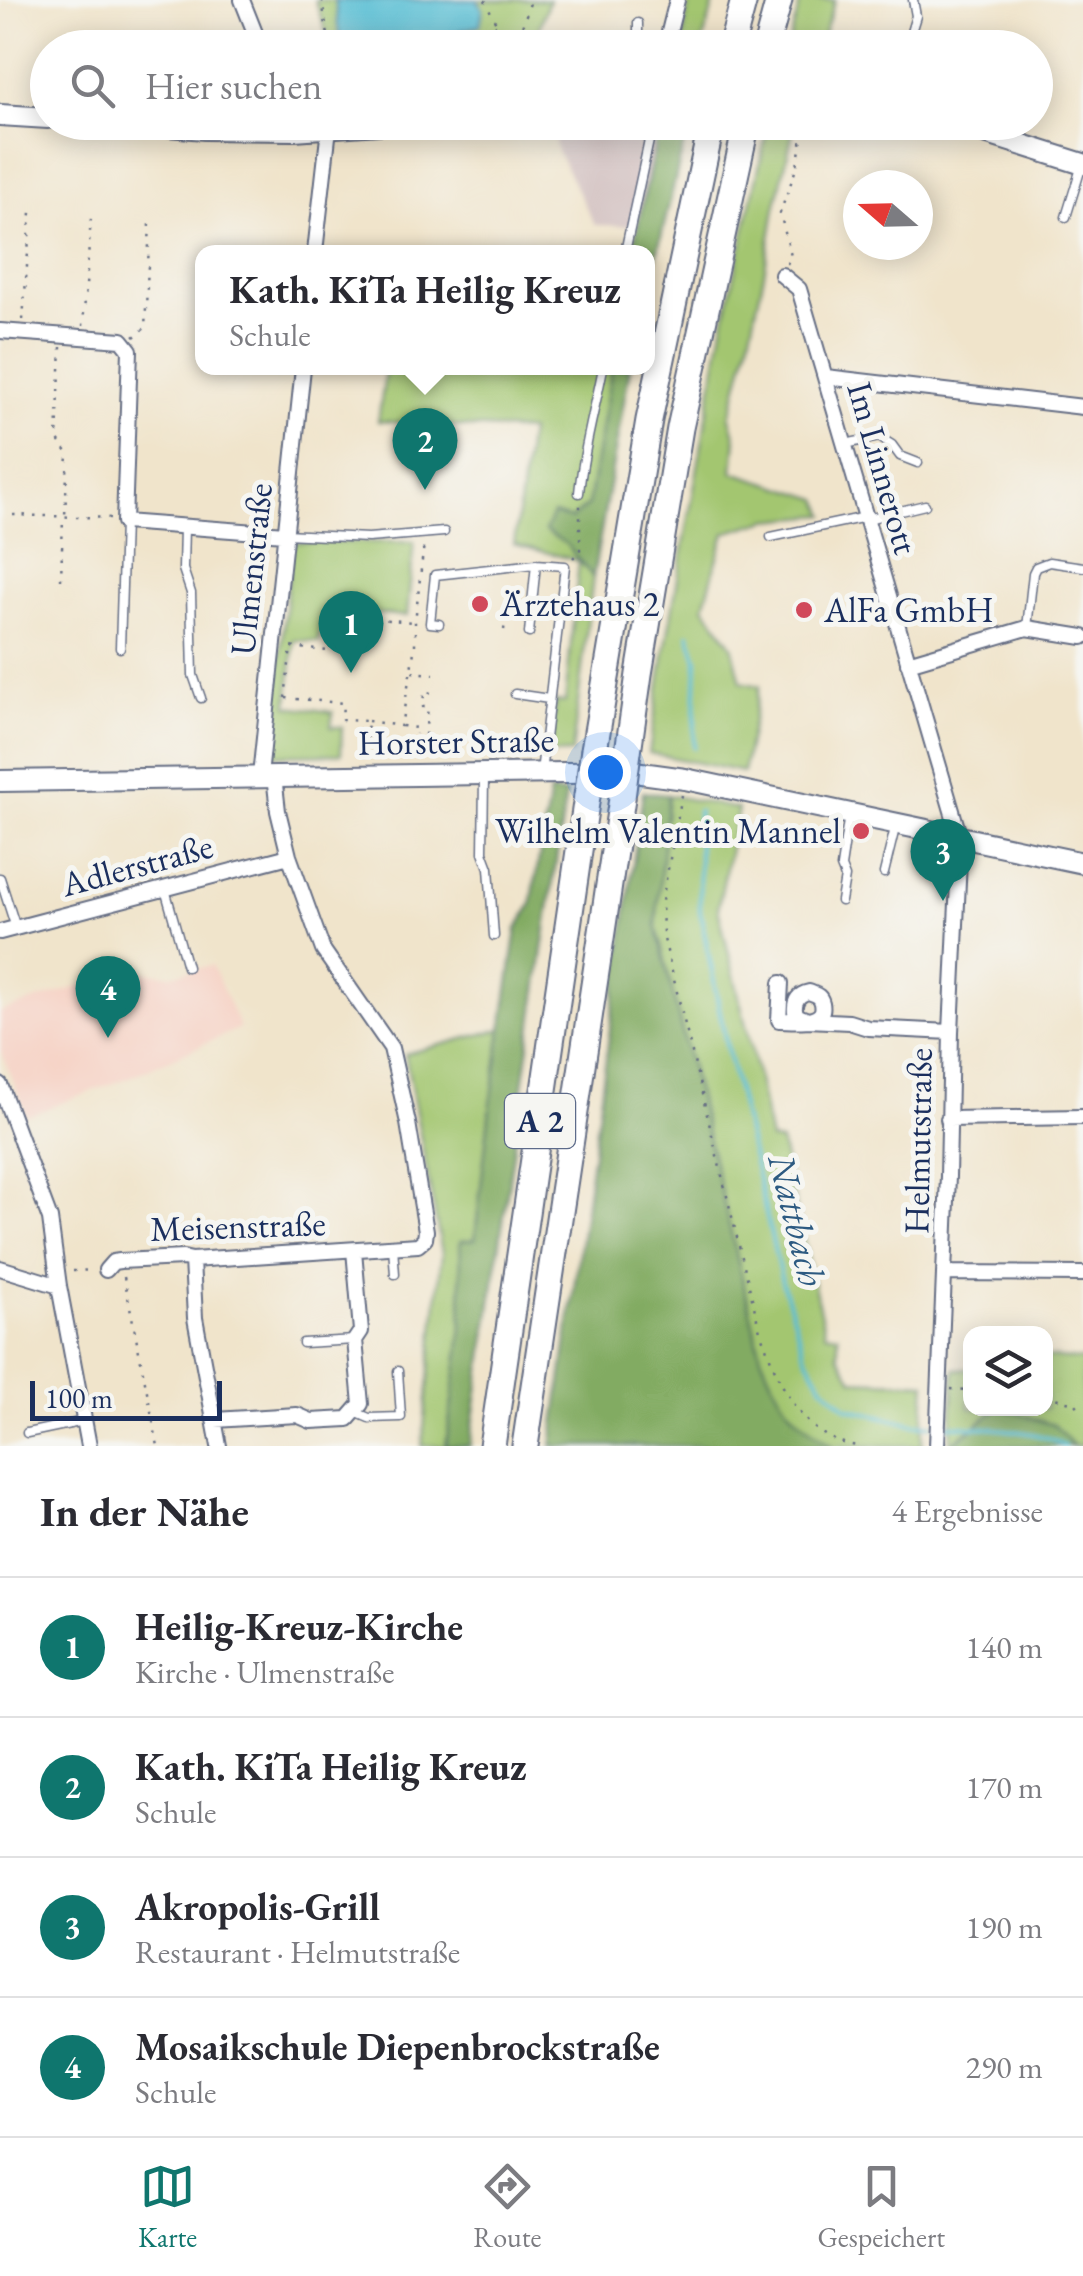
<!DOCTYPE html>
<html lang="de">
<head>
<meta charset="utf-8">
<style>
	:root { --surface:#fff; --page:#f2f2f3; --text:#2b2b33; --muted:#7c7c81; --line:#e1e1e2; --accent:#0f766e }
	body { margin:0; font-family:"EB Garamond",serif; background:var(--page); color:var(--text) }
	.controls { position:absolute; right:30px; bottom:30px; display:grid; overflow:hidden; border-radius:20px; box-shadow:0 5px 25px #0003 }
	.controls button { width:90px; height:90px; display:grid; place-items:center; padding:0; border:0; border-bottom:2px solid var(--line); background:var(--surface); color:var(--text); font:50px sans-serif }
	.compass { position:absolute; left:843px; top:170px; width:90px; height:90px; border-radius:50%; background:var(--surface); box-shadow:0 5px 25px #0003; rotate:290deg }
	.scale { position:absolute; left:30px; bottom:25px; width:192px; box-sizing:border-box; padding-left:10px; border:5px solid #1b2f5e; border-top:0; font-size:28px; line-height:35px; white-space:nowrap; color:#1b2f5e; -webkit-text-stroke:8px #f6f6f2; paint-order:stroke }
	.you { position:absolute; left:605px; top:772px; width:35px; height:35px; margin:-25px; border:8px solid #fff; border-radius:50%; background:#1a73e8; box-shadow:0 0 0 15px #1a73e833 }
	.badge { display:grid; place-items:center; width:65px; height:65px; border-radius:50%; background:var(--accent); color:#fff; font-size:32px; font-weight:700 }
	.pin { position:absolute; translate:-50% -82px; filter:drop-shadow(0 2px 5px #0008) }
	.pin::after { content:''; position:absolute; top:52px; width:35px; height:30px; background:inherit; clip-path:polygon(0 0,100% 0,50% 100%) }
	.popup { position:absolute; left:195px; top:245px; width:460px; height:130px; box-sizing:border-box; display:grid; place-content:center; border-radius:20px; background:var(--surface); filter:drop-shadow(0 2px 8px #0005); font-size:32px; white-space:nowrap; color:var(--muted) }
	.popup b { font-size:38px; color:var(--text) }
	.popup::after { content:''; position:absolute; left:50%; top:100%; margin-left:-20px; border:20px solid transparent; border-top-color:var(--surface) }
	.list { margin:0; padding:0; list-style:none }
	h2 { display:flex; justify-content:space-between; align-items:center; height:130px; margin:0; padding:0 40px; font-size:42px }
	h2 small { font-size:32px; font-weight:400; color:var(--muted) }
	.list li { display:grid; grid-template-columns:65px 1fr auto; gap:30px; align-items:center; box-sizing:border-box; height:140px; padding:0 40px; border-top:2px solid var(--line) }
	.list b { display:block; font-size:38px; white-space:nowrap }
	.list p { margin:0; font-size:32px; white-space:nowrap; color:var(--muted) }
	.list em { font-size:32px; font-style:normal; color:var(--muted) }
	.icon { flex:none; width:55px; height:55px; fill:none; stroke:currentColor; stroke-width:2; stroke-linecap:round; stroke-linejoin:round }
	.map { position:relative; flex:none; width:1083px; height:1446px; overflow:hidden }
	.search { position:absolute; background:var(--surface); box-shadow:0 5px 25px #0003; left:30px; right:30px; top:30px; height:110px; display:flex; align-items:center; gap:25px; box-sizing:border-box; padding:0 35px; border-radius:55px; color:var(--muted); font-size:38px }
	.sheet { height:690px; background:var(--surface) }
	nav { display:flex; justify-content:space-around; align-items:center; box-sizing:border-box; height:140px; border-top:2px solid var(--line); background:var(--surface); font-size:28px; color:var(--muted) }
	nav a { display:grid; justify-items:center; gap:5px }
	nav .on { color:var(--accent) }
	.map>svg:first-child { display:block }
	.built { fill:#f6d2c5 }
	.industrial { fill:#d1bfbf }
	.green { fill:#a3c670; stroke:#5f7a67; stroke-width:2.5 }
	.forest { fill:#82ab62; stroke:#4e6d60; stroke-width:2.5 }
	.water { fill:#56bdd3; stroke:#387698; stroke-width:2.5 }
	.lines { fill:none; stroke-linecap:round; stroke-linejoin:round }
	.stream { stroke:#56bdd3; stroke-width:4 }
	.lane-casing { stroke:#666e84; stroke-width:11 }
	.street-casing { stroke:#666e84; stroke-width:18 }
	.secondary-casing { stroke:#666e84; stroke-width:24 }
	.highway-casing { stroke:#666e84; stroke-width:29 }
	.path { stroke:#666e84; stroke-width:2.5; stroke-dasharray:2.5 8; stroke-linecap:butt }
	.lane { stroke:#fff; stroke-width:8 }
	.street { stroke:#fff; stroke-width:14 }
	.secondary { stroke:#fff; stroke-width:20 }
	.highway { stroke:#fff; stroke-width:25 }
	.highway-bridge-casing { stroke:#666e84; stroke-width:29; stroke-linecap:butt }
	.highway-bridge { stroke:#fff; stroke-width:25 }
	.poi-dot { fill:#d1495b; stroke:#f6f6f2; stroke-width:4 }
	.labels { text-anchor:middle; stroke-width:10; stroke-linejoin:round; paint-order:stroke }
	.shield { fill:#f6f6f2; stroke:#5d6b8a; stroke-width:2.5 }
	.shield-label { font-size:32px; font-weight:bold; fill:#1b2f5e }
	.street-label { font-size:35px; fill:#1b2f5e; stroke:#f6f6f2 }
	.poi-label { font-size:35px; fill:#1b2f5e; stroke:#f6f6f2; text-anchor:start }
	.water-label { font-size:38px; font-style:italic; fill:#2d5a81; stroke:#f6f6f2 }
</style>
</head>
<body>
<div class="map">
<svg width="1083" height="1446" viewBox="0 0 1083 1446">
	<rect width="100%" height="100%" fill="#f6f6f2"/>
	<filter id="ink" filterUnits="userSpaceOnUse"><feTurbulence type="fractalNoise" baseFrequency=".01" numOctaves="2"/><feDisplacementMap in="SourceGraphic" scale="20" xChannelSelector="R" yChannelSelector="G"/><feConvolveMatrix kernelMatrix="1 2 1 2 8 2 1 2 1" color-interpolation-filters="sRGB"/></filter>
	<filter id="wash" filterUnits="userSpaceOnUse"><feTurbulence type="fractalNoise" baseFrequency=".0048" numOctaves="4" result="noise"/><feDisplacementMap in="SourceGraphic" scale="40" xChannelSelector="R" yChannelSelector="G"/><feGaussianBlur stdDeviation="2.25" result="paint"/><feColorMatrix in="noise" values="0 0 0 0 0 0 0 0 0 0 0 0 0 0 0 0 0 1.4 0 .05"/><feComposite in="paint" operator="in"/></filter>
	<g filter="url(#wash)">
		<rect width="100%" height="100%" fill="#f0e4cb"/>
		<path class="built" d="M212,965L240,1028L130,1077L27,1116L0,1049V1012L131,970L171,975Z"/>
		<path class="industrial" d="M558,122L660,123L636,226L595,225L557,151L551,124Z"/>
		<path class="green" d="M315,0H549L537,34L540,48L331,47Z
			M689,0H715L701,47H682Z
			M801,0H835L820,47H788Z
			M769,123H795L775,209L764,274L749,343L730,417L736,439L733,472L819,499L826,515L768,520L725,533L704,606L732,645L741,682L760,686L743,772L649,753L664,656L723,326Z
			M386,368H612L588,505L571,519L566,544L593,577L572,753L551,754L555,702H565L579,561L514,544L529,431L378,421Z
			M292,542H414L407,616L324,610L318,642L294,640L288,706L333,712L331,727H342L341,754L270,755Z
			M668,795L738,809L718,908L756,1068L770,1140L781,1142L825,1333L838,1335V1355L853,1380L926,1383L922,1446H833L801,1424L777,1394L761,1356L656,924Z
			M502,1029L489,1117L475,1239L461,1242L462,1327L446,1446H422L442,1253L405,1054Z
			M1046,1357L1083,1360V1446H1074L1054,1425L1005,1409L1046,1408Z
			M955,1369H970V1408L997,1409L950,1445Z"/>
		<path class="forest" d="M660,123H689L648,291V252H632Z
			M612,368H630L593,577L566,544L545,531L553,514L571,519L588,505Z
			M550,792L566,794L470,1446H446L462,1327L460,1241L475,1239L489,1116L517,929L531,906Z
			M643,792L668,795L656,925L761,1356C781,1404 790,1417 833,1446H552Z
			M997,1409H1005L1054,1425L1074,1446H950Z"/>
		<path class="water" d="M335,0H477L483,9L480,25L404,47H360L339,35Z"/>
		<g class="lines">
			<path class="stream" d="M689,634L697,659L694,748
				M698,811L700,911L726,1043L782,1282L804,1352L823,1386L847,1408L913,1424L932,1425
				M942,1425C971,1427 1043,1429 1064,1446"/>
		</g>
	</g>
	<g filter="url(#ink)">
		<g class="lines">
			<g class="lane-casing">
				<path id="lane" d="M638,23V48
					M172,43L212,41L218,46L258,40
					M906,48L916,16L913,0
					M1066,217L1081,168
					M625,252L653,122
					M845,444L879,437L892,445L900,456L918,463
					M579,493C583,451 595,409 603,368
					M867,519L925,505
					M184,527L183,569L191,593L193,675L201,698
					M285,534L368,538L444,532
					M771,537L866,517
					M439,624L430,623L435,575L536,564L565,566L541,773
					M1027,628L1033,573L1036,567L1049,562L1083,567
					M529,633L536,564
					M120,648L124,522
					M515,694L549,699
					M484,778L483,852L489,868L494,936
					M884,873L896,824
					M0,878L16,928
					M165,889L187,967
					M841,901L845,877L841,867L849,814
					M393,1247L395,1274
					M303,1343L355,1340
					M355,1412L369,1418L401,1417L398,1371
					M27,1433L84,1421"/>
			</g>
			<g class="street-casing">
				<path id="street" d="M242,0L261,48
					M665,48L677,0
					M315,252L329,128
					M782,275L799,289L960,838L951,1032L948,1176L937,1446
					M0,331L122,340L130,350L124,522L285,534
					M826,377L1083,407
					M908,663L1027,628L1083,637
					M260,776L303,368
					M0,932L289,856
					M781,983L779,1020C792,1020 827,1026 822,1003C820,995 816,995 809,992C799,994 794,1000 795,1011L798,1016L808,1020L849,1022L868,1028L951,1032
					M0,1085L50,1219L59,1286L89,1446
					M948,1119L1083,1117
					M192,1260L195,1318L219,1446
					M0,1268L59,1286
					M106,1270L113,1262L120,1261L183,1258L192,1260L418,1245L425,1239L426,1231L408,1123L391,1048L323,950L289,856L278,811L274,776
					M944,1273L1083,1274
					M215,1420L297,1415L311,1421L348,1419L361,1404L355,1340L361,1331L354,1250"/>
			</g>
			<g class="secondary-casing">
				<path id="secondary" d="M0,115L48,118
					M117,122L205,129L294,130L407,122
					M950,122L1083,164
					M0,781L634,772L685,779L1083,863"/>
			</g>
			<g class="highway-casing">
				<path id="highway" d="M731,48L744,0
					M766,48L779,0
					M594,750L649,420L712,122
					M628,752L639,674L680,428L747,122
					M492,1446L587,796
					M525,1446L622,798"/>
			</g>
			<path class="path" d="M322,0L327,31L334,48
				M485,0L508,48
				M503,33L522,27L531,0
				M414,48L496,25
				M787,264L791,256L780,213L797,166L805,122
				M23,320L31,212
				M83,326L91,218
				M134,337L145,328L150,223
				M61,347L57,439L68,453L65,516
				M13,515L112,518
				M573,558L580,550V503
				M61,580L63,518
				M504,630L505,623
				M412,672L434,674
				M285,698L291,647L328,651L333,615L413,622
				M286,698L343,703L342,720L368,721L365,758
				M368,721L401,726L415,646V622L424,543
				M402,726L417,728L416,734
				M425,735L428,707H423L424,693L429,694L433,685
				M682,795L662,901L663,935L760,1331C778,1380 799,1440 859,1446
				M73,1271L94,1270
				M124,1277L158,1446
				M951,1389L970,1390
				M1046,1396L1075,1403L1083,1412"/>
			<use href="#lane" class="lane"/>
			<use href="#street" class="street"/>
			<use href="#secondary" class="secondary"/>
			<use href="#highway" class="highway"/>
			<g class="highway-bridge-casing">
				<path id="highway-bridge" d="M587,796L594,750
					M622,798L628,752"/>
			</g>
			<use href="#highway-bridge" class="highway-bridge"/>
		</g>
	</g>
	<g class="poi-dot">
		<circle cx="480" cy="604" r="10"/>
		<circle cx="804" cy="610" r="10"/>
		<circle cx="861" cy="831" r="10"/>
	</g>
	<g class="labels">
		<rect class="shield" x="505" y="1094" width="70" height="54" rx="8"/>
		<g class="shield-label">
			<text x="540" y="1132">A 2</text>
		</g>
		<g class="street-label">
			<text transform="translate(883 468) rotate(74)" y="12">Im Linnerott</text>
			<text transform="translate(251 569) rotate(-84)" y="12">Ulmenstraße</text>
			<text transform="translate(456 741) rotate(-1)" y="12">Horster Straße</text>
			<text transform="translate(137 865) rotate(-15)" y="12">Adlerstraße</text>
			<text transform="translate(918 1141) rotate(-89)" y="12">Helmutstraße</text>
			<text transform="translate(238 1226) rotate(-2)" y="12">Meisenstraße</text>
		</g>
		<g class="poi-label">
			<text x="500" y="616">Ärztehaus 2</text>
			<text x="824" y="622">AlFa GmbH</text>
			<text x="841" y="843" text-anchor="end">Wilhelm Valentin Mannel</text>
		</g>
		<g class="water-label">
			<text transform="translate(797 1220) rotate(76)" y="13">Nattbach</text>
		</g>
	</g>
</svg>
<div class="controls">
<button><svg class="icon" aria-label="layers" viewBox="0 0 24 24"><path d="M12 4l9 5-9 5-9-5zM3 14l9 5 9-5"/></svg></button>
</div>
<svg class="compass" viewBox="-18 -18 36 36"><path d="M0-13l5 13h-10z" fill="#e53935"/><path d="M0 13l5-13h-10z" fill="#7c7c81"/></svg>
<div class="scale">100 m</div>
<div class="you"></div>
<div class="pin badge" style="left:351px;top:673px">1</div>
<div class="pin badge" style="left:425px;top:490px">2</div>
<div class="popup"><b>Kath. KiTa Heilig Kreuz</b>Schule</div>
<div class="pin badge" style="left:943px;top:901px">3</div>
<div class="pin badge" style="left:108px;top:1038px">4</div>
<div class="search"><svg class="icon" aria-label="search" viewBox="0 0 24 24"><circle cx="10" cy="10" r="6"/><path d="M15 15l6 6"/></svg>Hier suchen</div>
</div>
<section class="sheet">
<h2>In der Nähe<small>4 Ergebnisse</small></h2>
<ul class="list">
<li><span class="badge">1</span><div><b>Heilig-Kreuz-Kirche</b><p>Kirche · Ulmenstraße</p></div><em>140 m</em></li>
<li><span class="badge">2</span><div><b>Kath. KiTa Heilig Kreuz</b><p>Schule</p></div><em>170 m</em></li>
<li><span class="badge">3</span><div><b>Akropolis-Grill</b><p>Restaurant · Helmutstraße</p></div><em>190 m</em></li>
<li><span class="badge">4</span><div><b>Mosaikschule Diepenbrockstraße</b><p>Schule</p></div><em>290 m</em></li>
</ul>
</section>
<nav>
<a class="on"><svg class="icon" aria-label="map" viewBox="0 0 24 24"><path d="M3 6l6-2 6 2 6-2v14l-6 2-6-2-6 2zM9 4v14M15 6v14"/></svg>Karte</a>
<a><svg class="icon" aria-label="directions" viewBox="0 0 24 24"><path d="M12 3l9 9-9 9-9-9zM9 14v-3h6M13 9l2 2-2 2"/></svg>Route</a>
<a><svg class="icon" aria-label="saved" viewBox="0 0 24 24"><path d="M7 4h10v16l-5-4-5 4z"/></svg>Gespeichert</a>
</nav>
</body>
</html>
